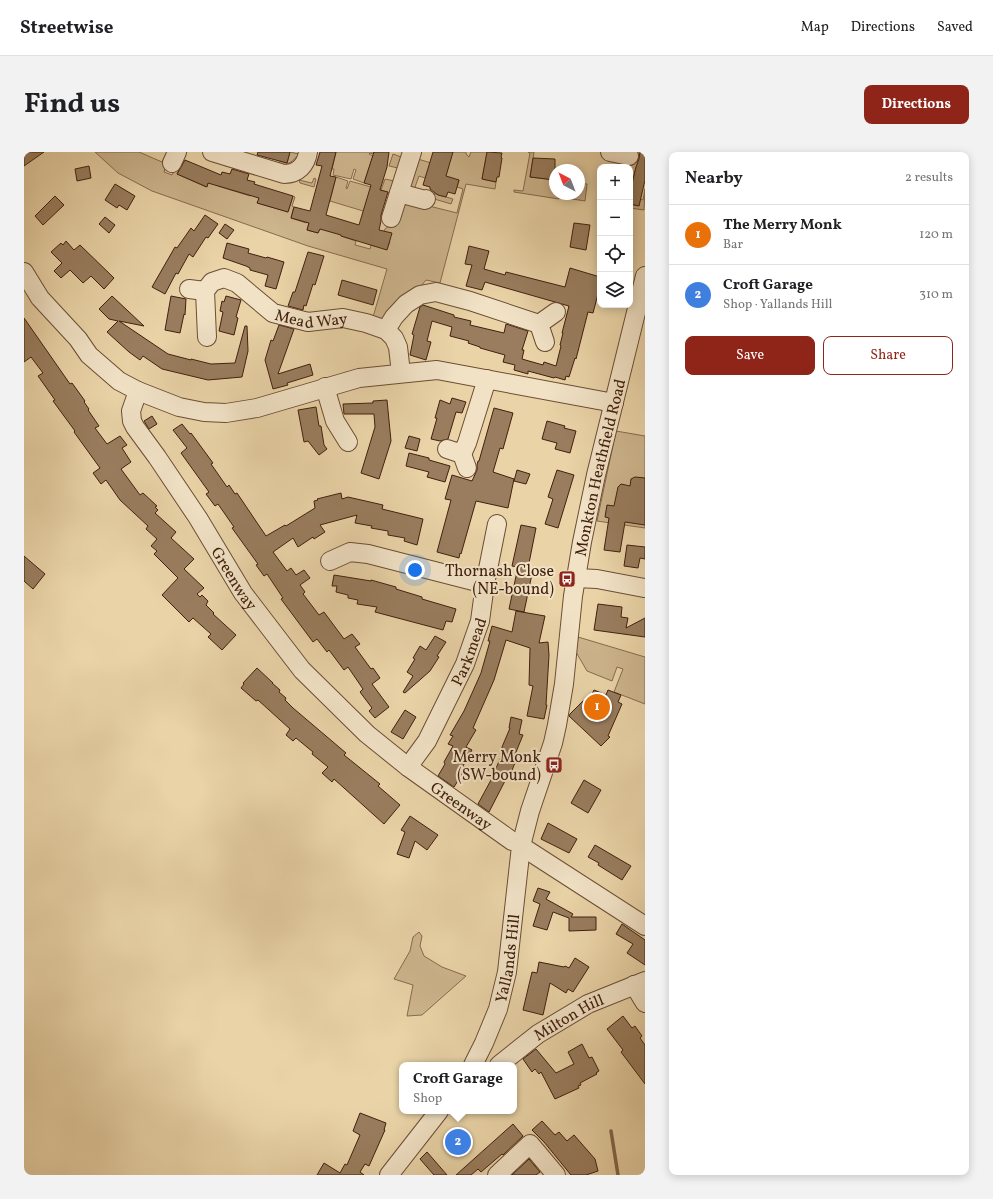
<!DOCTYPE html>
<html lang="en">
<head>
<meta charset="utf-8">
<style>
	:root { --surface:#fff; --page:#f2f2f2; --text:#202124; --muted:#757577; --line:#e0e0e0; --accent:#8f2418 }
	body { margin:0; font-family:Vollkorn,serif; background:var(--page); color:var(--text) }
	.controls { position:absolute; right:12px; top:12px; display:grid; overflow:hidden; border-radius:8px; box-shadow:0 2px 10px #0003 }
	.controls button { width:36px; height:36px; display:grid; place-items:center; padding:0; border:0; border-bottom:1px solid var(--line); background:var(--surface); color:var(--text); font:20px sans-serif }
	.compass { position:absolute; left:525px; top:12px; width:36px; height:36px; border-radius:50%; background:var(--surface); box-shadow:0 2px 10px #0003; rotate:318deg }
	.you { position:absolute; left:391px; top:418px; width:14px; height:14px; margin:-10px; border:3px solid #fff; border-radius:50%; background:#1a73e8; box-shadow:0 0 0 6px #1a73e833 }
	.badge { display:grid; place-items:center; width:26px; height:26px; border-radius:50%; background:var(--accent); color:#fff; font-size:13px; font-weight:700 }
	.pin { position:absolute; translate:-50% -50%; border:2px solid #fff; box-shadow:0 1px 4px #0006 }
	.popup { position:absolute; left:375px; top:910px; width:118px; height:52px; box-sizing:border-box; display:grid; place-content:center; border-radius:8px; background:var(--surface); filter:drop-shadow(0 1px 3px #0005); font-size:13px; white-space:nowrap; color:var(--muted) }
	.popup b { font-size:15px; color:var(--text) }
	.popup::after { content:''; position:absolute; left:50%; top:100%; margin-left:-8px; border:8px solid transparent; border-top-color:var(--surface) }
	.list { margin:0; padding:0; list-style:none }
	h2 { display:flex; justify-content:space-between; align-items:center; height:52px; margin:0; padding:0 16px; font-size:17px }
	h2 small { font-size:13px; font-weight:400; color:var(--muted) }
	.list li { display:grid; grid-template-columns:26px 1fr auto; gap:12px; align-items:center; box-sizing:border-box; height:60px; padding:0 16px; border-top:1px solid var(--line) }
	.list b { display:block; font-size:15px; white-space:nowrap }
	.list p { margin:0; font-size:13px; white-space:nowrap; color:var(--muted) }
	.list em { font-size:13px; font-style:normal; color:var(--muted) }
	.actions { display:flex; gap:8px; padding:12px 16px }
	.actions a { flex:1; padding:9px 0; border:1px solid var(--accent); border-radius:8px; text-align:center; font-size:14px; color:var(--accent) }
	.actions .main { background:var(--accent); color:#fff }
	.icon { flex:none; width:22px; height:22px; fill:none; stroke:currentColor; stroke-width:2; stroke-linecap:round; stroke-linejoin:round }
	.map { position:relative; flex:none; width:621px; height:1023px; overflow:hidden; border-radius:8px }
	header { display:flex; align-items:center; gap:24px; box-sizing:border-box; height:56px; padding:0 20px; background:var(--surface); border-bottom:1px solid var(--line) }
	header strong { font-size:19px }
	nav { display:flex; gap:22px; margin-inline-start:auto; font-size:14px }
	.intro { display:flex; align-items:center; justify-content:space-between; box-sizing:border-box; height:96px; padding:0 24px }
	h1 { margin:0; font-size:28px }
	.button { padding:10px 18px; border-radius:8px; background:var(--accent); color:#fff; font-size:14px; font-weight:700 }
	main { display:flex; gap:24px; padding:0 24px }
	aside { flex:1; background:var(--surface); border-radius:8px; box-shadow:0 2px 10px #0003 }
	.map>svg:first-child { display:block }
	.green { fill:#cdb58d; stroke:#886a4e }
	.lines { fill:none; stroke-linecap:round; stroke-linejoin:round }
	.stream { stroke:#84674b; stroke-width:3.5 }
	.building { fill:#997d5e; stroke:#42200e }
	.minor-casing { stroke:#6c4d34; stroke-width:20 }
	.minor { stroke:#f1e2c6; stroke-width:18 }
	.labels { text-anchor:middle; stroke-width:4; stroke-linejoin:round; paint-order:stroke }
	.street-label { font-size:16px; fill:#42200e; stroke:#f1e2c6 }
	.poi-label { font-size:16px; fill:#42200e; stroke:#f1e2c6; text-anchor:end }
</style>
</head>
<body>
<header>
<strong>Streetwise</strong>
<nav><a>Map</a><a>Directions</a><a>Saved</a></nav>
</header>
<div class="intro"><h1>Find us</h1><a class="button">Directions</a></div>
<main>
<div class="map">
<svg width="621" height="1023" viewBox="0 0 621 1023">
	<rect width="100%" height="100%" fill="#e9d3a7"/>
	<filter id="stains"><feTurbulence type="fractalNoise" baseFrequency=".005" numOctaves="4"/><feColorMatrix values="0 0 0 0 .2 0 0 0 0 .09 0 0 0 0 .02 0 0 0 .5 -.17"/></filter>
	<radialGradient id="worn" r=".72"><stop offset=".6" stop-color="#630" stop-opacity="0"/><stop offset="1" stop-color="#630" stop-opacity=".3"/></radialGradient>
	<path class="green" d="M71,0H115L138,10L143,0H145L143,11L140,20L148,23L152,15L159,8L153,22L182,35L189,20L194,34L226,44L228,39L238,35L234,51L264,60L269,44L271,45L268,54L270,55L267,66L282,71L284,66L286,67L283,78L294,81L298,70L317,68L321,69L317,84L332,89L331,93L346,97L347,93L363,97L366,90L360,79L361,77L368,72L381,53L383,52L401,53L433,61L439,37L433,35L435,28L401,26L395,24L390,38L386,33L394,7L407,11L429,0H442V2L445,5L447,0H463L458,27L472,30L471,37L442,32L416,131L402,128L394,138C377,139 366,156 357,169L349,165L363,117L284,94L128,39L94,21Z
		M266,0L275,2C270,8 264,14 255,13L256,9L263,11Z
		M312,0H350L349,2L346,1L345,2L349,4L340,31L329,27L332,18L330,17L327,27L309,23L310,17H308Z
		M504,0H510L506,25L531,28V42H555V31L563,32L561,49L536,45L535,47L490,40V38L499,39L506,1Z
		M608,0H616L613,11L621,13V18L612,15L608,31L618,38L607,35L606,39V15H591Z
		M369,2L377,5L374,16L365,14Z
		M312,25L324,29L322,36L323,37L326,29L354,37L340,57L359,63V65L306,49Z
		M290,26L292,27L290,35L276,31L275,28L288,31Z
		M361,27L370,29L366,41L357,38Z
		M621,37L620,58L606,56V52L615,54L616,47L619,48Z
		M398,38L429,47L427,52L407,46L397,40Z
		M592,279L621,284V376L573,369Z
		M554,485L621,505V552L590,540L599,517L593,515L588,529L563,519L552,500Z
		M395,780L398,784L396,794L400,804L418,815L442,824L398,863L383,864L389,833L370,827L386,799L389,785Z"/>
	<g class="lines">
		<path class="stream" d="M587,979L594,1023"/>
	</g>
	<path class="building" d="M0,0H20L0,14Z
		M234,0H266L263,11L233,3Z
		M296,0H312L306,24L312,25L302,63L335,73L347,33L340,31L350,0H365L363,15L356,38L364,40L357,63V69L355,78L368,81L363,98L317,84V83L296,77L294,81L283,78L285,71L267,66L270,55L286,59L298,14L292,13Z
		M409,0H429L422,24L435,28L431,42L424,40L422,45L414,43L406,37V35L399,33Z
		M463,0L478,1L477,5L478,6L475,25H473L472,30L458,27Z
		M616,0H621V28L615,54L606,52V40L612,15L615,7Z
		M509,6L531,7V28L506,25Z
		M161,8L197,23L198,20L206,22L208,17L225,22L223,28L231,30L230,32L269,44L264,60L233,51L235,46L184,31L183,35L153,22Z
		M65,14L67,26L53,29L51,17Z
		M91,32L111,44L103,58L95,53L93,56L81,48Z
		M31,44L40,53L19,73L11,64Z
		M181,63L194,72L184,86L182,85L169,105L165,102L154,122L152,121L141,142L128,135L151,95L153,96L167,76L170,79Z
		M81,65L91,73L85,81L75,72Z
		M550,71L566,73L562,98L546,95Z
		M201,72L210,78L203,87L195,81Z
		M42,89L50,98L56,93L90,126L80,137L67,124L59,131L46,118L37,126L30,119L38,111L27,100L37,91L39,93Z
		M203,91L225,97L224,101L242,106L243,105L260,110L252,137L241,134L244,123L226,118V116L222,114L199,106Z
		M445,94L465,99L460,117L481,123L482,120L541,135L546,116L576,125V143L574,142L569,161L564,160L552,207L551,206L545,225L542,224L541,228L531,225L530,226L504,219V222L490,218L491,213L479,210L481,203L456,196V195L444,191L445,189L426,184L428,175L408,169L403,189L407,190L402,208L386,203L390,183L388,182L396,155L399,153L430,163V165L447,169L446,173L480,181L482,172L504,179L498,198H500L498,207L519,213L520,210L532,214L537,194L536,193L539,181H538L545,154L461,130L458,138L442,134L448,113L441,112Z
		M284,100L300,104L291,133L289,132L282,154L280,153L279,158L264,154L269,140H271Z
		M318,128L353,138L349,153L314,143Z
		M88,144L120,174L95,169L144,202L167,208V207L187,212L211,211L221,174H223L224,199L218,225L184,228L138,217L119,204L116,208L105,200L83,180L94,169L85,167L75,157Z
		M147,144L162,147L161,163L160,162L156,181L141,178Z
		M202,144L217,148L212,165L214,166L210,183L195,179L199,160L196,159L198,149L200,150Z
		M0,166L46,232L48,231L61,249L60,250L65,257L64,258L75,274L71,276L83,292L96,284L103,293L98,296L107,310L97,317L116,343L119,341L133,354L131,355L134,358L131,361L152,380L147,386L170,407L160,417L180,436L173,442L176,445L178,443L184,449L182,453L190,461L189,462L212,483L198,498L184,485L187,482L169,466L165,470L138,443L154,426L130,402L133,399L127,394L133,387L122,377L124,374L96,348L82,328L77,332L69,321L76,316L50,280L51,279L29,249L31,248L14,224L19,221L7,205L0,210Z
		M255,173L270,177L254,222L286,212L289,223L263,231L264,233L249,237L241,208L247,188L249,189Z
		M428,246L442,250L438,261L432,260L424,287L416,289L407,287L413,266H411L416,248L426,252Z
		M363,248L367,289L355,327L337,321L351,275L350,262H320L319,252L349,251V249Z
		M292,255L295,274H297L300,293L303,297L295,303L284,289L280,290L274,258Z
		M470,256L489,261L479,297L476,296L469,320L490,327L484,356L452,349L437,402L436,401L435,406L413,400L427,348L421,347L428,323L448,329L453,318V313L454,309H455Z
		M128,264L133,272L125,277L120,269Z
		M523,269L541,274L540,276L552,279L546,301L531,297L533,291L518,287Z
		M158,272L166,282L167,281L189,311L187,312L203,335L205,333L211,342L213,341L242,384L261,373L262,374L291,356L290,349L294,348L293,347L317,341L318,347L324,345L359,353L358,357L399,367L393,393L380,389L381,386L364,383V379L347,376L348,374L331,371L333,363L296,373L301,380L290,387L289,385L274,395L269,386L249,400L263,419L267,416L272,423L280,418L286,426L276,433L281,440L279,442L295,463L300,460L320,487L328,482L336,492L331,495L347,517L349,516L356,526L348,532L365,555L351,566L345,559L348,556L336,540L339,537L324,515L320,518L305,498L303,500L293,487L289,490L257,447L259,446L243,422L240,424L232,413L234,412L208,376L210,375L194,352L191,354L182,342L185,340L157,301L163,296L149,278Z
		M385,284L396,287L393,299L381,296Z
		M385,301L405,306V308L426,314L421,330L403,325L405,320L382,314Z
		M493,318L506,322L502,332L490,329Z
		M533,318L550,323L534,376L521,372L529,347L524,345Z
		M611,325L621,326V373L601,370L596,400L580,398L585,366L581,365L583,353L590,354L594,335L597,332L606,334L607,327Z
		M497,373L512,376L503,421L508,422L500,460L485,457L494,415L488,414Z
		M603,393L621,395V407L616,406L614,416L600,414Z
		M0,404L21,422L9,437L0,429Z
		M310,423L347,429V428L372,435V437L398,445V447L432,457L428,470L422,469L419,478L351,460L353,455L333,452L334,448L324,446V443L312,440L313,434H308Z
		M574,452L598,455L597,465L604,466L602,476L621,466V485L570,478Z
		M492,459L521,464L515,491L524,490L525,503L522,553H523L520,567L503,564L509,534L505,533L506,496L482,488L470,528L449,576L452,578L442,595L448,598L439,614L442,616L430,635L414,624L421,612L420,610L429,594L424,592L429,584L426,583L440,559L457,521L466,489H464L468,474L488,480Z
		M411,484L422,490L413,504L415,505L406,519L381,541L379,540L389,524L383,520L391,507L389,506L396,494L402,498Z
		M233,516L249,531H248L256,538L255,540L262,546L261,548L269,556L322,601L320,603L356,632L354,634L376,653L360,672L310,627L308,630L298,621L304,615L288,602L289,600L272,586L269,589L262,583L266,577L234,548L232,549L217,536L220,532L219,531Z
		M570,538L582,543L584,538L597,543L594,550L598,552L584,584L586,585L577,594L545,564L546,562L559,549L564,550Z
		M381,558L392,565L379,587L367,580Z
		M487,565L498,568L495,582L499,583L490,605L493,606L484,628L482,627L465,660L454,652L467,628L479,600L478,595L486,576H485Z
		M560,628L577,638L564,661L547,651Z
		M386,664L414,683L403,698L391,689L385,706L373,702L381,680L377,678Z
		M524,671L553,687L545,701L517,687Z
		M571,693L607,714L598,728L574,713L575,711L564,705Z
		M514,736L526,740L522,747L549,762L547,765H572V778L545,779V766L529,760L523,778L509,774L516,752L509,749Z
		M598,772L621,788V813L603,801L609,792L592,782Z
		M551,806L565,815L549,840L544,837L542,841L526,831L519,863L499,858L508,820L513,821L515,810L540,815L541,814L545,816Z
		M599,864L608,876L611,874L618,884L616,886L621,893V932L597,900L599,898L583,877Z
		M558,892L565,906L568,905L575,919L572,921L573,922L556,931L557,933L554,934L555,936L531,947L517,920L515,922L511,917L508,920L499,907L512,897L532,921L550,912L544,900Z
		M336,961L362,971L360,978H361L345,1014L341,1012L336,1020L340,1023H293L300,1011L316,1021L321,1012L323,1013L336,983L329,979Z
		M518,969L531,983L535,980L543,989L550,983L571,1007L574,1019L562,1023H547L520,990L508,978Z
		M489,972L499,984L479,1003L478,1002L457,1020L454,1017L447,1023H432Z
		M403,1000L410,1008L423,1023H410L396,1007Z
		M505,1007L516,1020L512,1023H488Z"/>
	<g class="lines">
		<g class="minor-casing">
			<g id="minor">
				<path d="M188,0L260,22C274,22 282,13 284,0"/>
				<path d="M586,0L605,4"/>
				<path d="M148,11L153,0"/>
				<path d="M375,41L401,48L402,47"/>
				<path d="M367,66L388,0"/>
				<path id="s1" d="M0,120L16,146L54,187L65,203L95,229L114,239L107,259L108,269L111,275L133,305L174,366L219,441L278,518L343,582L384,615L488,689"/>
				<path d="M165,137L181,139"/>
				<path d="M362,178L370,165L382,152L396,143L412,140L446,149L515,172"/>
				<path id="s2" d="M183,185L181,139L188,130L200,126L213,131L249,161L284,170L319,166L342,171L362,178L370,186L374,195L377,221"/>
				<path d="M521,190L515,172L532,160"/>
				<path d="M301,235L311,269L324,290"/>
				<path d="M114,239L155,255L180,260L202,261L233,256L335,226L413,218L590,251"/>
				<path d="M423,297L438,302L443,316"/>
				<path d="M438,302L443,291L463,227"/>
				<path d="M306,409L326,400L344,402L461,432"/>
				<path d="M552,426L573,427L620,436"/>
				<path id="s3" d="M384,615L403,589L441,512L456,469L461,432L473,372"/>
				<path d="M497,694L621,774"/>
				<path d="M610,833L621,851"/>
				<path id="s4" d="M449,913L460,891L474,857L483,820L497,694L506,659L529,591L533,573L540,532L549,444L558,390L572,323L621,124"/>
				<path id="s5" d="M475,913L514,882L564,852L621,829"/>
				<path d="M365,1023L415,959"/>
				<path d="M473,1023L506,992L532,1023"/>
			</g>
		</g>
		<use href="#minor" class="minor"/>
	</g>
	<defs>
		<g id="bus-square" transform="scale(0.9)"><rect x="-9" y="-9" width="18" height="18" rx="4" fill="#8f2418" stroke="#f1e2c6"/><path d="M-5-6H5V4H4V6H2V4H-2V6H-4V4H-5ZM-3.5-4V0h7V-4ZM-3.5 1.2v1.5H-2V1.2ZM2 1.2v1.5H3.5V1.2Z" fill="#fff"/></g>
	</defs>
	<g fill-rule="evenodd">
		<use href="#bus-square" x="543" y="427"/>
		<use href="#bus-square" x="530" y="613"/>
	</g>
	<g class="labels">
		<g class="street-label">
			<text dy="6" stroke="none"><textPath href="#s2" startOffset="170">Mead Way</textPath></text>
			<text dy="6" stroke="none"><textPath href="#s4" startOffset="614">Monkton Heathfield Road</textPath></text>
			<text dy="6" stroke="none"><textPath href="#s1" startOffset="386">Greenway</textPath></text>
			<text dy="6" stroke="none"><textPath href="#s3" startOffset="131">Parkmead</textPath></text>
			<text dy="6" stroke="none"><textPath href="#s1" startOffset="710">Greenway</textPath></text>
			<text dy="6" stroke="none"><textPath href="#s4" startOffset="113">Yallands Hill</textPath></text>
			<text dy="6" stroke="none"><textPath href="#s5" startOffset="85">Milton Hill</textPath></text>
		</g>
		<g class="poi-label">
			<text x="530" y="424">Thornash Close<tspan x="530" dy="18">(NE-bound)</tspan></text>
			<text x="517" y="610">Merry Monk<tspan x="517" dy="18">(SW-bound)</tspan></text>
		</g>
	</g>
	<rect width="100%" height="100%" filter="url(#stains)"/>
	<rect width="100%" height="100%" fill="url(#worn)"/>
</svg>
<div class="controls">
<button>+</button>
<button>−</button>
<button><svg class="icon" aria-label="locate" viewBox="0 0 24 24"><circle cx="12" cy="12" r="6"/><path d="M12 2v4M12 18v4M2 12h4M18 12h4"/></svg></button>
<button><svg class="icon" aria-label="layers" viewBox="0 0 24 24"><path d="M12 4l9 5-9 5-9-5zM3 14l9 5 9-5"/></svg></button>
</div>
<svg class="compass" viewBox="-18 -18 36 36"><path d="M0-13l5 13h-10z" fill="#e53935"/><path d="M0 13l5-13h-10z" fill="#757577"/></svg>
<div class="you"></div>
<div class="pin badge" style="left:573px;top:555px;background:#e8710a">1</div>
<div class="pin badge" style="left:434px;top:990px;background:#3f7fe0">2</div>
<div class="popup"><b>Croft Garage</b>Shop</div>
</div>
<aside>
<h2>Nearby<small>2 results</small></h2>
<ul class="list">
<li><span class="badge" style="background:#e8710a">1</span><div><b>The Merry Monk</b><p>Bar</p></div><em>120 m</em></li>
<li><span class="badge" style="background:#3f7fe0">2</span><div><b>Croft Garage</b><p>Shop · Yallands Hill</p></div><em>310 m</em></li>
</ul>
<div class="actions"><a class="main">Save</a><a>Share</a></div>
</aside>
</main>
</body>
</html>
